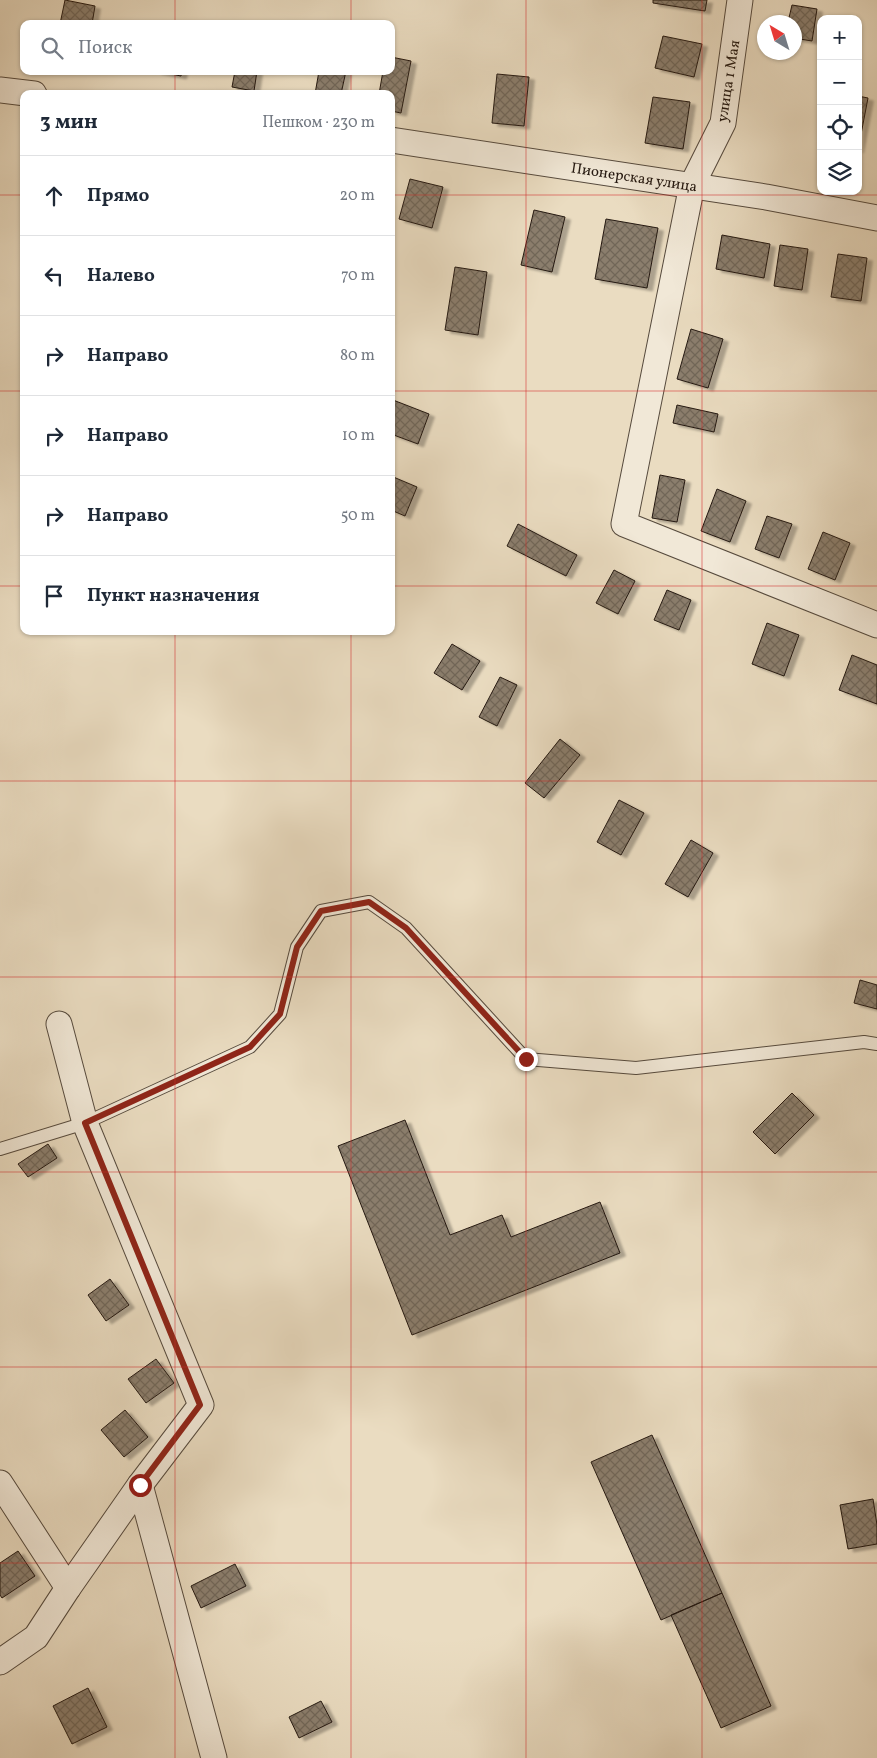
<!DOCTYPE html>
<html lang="ru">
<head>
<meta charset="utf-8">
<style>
	:root { --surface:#fff; --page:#f6f6f7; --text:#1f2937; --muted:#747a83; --line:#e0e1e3 }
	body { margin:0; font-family:Vollkorn,serif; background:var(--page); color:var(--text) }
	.controls { position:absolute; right:15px; top:15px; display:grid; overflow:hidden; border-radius:10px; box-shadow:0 1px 4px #0004 }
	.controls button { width:45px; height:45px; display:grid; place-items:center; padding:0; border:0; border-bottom:1px solid var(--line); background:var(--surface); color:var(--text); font:25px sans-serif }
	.compass { position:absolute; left:757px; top:15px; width:45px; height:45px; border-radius:50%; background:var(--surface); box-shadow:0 1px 4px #0004; rotate:322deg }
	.stop { position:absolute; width:15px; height:15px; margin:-11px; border:4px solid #8f2418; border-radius:50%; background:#fff }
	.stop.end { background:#8f2418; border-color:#fff; box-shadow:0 1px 5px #0008 }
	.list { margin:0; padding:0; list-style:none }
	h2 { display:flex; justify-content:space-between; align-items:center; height:65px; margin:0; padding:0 20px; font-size:21px }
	h2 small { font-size:16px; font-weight:400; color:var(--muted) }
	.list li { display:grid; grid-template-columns:32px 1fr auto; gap:15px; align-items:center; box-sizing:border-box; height:80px; padding:0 20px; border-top:1px solid var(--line) }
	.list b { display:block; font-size:19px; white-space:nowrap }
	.list em { font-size:16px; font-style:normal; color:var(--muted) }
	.icon { flex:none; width:28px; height:28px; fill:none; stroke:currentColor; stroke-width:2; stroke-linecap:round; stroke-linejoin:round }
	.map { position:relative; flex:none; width:877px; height:1758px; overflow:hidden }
	.search { position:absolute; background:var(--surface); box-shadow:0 1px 4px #0004; left:20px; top:20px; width:375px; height:55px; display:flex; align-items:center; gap:12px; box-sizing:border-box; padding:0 18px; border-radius:10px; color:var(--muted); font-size:19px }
	.panel { position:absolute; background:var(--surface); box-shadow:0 1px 4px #0004; left:20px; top:90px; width:375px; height:545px; border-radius:10px }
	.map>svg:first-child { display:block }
	.building { fill:url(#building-cross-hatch); stroke:#251911; filter:url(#shadow) }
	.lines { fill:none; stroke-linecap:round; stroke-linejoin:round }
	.service-casing { stroke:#564a3d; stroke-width:14 }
	.minor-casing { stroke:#564a3d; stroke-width:27 }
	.service { stroke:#f1e8d7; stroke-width:12 }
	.minor { stroke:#f1e8d7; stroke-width:25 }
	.route { stroke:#8f2418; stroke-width:6 }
	.grid { fill:none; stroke:#d62828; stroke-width:1; stroke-opacity:0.55 }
	.labels { text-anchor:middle; stroke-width:4; stroke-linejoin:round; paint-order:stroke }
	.street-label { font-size:15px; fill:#251911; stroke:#f1e8d7 }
</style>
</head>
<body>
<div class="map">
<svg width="877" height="1758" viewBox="0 0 877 1758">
	<defs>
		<pattern id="building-cross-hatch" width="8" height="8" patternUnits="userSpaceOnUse" patternTransform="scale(1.25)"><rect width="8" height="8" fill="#8b7e6d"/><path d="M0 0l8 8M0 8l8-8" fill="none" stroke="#716658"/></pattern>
		<filter id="shadow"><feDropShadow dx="5.5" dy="3" stdDeviation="1" flood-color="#0004"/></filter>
	</defs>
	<rect width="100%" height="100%" fill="#eadcc1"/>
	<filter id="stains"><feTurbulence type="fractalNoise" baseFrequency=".004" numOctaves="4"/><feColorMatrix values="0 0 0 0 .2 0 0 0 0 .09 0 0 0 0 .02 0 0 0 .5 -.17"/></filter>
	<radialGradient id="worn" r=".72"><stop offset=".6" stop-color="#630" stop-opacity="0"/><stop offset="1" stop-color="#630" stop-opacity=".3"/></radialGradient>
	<path class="building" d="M65,0L95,6L92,24H60Z
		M653,0H707L705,11L653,3Z
		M792,5L817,9L812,41L794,38V22H788Z
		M663,36L702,44L694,77L655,68Z
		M391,57L411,61L401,113L391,111V94H379L383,71H391Z
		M156,71H182L181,76Z
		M235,71H257L254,91L232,87Z
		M319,71H346L341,94H315Z
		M497,74L529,77L524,126L492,123Z
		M858,96L868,98L858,150Z
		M653,97L690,102L683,149L645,143Z
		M410,179L443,187L432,228L399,219Z
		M534,210L565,217L552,272L521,265Z
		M606,219L658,228L647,288L595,279Z
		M722,235L770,244L764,278L716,269Z
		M780,245L808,249L802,290L774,286Z
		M838,254L867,258L861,301L831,297Z
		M455,267L487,272L478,335L445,330Z
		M691,329L723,339L708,388L677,379Z
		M393,400L429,414L418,444L391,434V405Z
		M677,405L718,414L714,432L673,423Z
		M660,475L685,480L677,522L652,518Z
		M391,476L417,487L405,516L391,510Z
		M717,489L746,501L730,542L701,531Z
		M767,516L792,524L779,558L755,549Z
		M518,524L577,555L566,576L507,546Z
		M823,532L850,543L835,580L808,569Z
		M614,570L635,581L618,614L596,603Z
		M667,590L691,600L679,630L654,620Z
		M767,623L799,635L784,676L752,664Z
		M452,644L480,661L462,690L434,673Z
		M852,655L877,665V704L839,690Z
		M500,677L517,685L497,726L479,717Z
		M560,739L580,755L544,798L525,783Z
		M619,800L644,813L621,855L597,842Z
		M691,840L713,853L688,897L665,884Z
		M860,980L877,985V1009L854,1003Z
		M792,1093L814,1115L775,1154L753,1132Z
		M405,1120L450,1235L502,1215L511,1237L600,1202L620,1253L412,1335L338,1146Z
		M48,1144L57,1158L28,1177L18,1164Z
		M110,1279L129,1305L106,1321L88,1295Z
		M156,1359L174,1383L146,1403L128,1379Z
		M125,1410L148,1437L124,1457L101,1430Z
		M652,1435L722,1593L661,1620L591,1462Z
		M873,1499L877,1525V1544L848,1549L840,1505Z
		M18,1551L35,1576L2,1598L0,1595V1563Z
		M235,1564L246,1586L201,1608L191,1586Z
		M722,1593L771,1706L721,1728L671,1615Z
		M88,1688L107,1727L72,1744L53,1706Z
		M321,1701L332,1722L299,1738L289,1717Z"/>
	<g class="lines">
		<g class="service-casing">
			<path id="service" d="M0,1149L85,1123L250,1047L280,1014L297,947L321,911L369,902L406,928L526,1059L636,1068L864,1042L877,1044"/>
		</g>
		<g class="minor-casing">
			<g id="minor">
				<path d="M740,0L723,123L692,185L624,524L877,625"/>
				<path d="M0,90L34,94"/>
				<path id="s1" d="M391,140L766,197L877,218"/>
				<path d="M0,1483L68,1588"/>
				<path d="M140,1485L214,1758"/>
				<path d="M0,1662L36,1637L68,1588L140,1485L201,1405L85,1123L59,1024"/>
			</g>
		</g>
		<use href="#service" class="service"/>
		<use href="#minor" class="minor"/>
	</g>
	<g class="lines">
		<path class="route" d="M140,1485L200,1405L85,1123L250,1047L280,1014L297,947L321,911L369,902L406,928L526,1059"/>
	</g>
	<path class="grid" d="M175,0V24M351,0V24M526,0V1758M702,0V1758M175,71V94M351,71V94M0,195H24M391,195H877M0,391H24M391,391H877M0,586H24M391,586H877M175,631V1758M351,631V1758M0,781H877M0,977H877M0,1172H877M0,1367H877M0,1563H877"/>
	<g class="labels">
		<g class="street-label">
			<text transform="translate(728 81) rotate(-81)" y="5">улица 1 Мая</text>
			<text dy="5" stroke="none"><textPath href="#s1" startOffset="246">Пионерская улица</textPath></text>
		</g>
	</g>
	<rect width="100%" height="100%" filter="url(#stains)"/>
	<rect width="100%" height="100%" fill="url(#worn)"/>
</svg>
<div class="controls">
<button>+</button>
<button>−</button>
<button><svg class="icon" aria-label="locate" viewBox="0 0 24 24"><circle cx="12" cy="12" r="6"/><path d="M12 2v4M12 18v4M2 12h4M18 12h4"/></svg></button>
<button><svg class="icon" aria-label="layers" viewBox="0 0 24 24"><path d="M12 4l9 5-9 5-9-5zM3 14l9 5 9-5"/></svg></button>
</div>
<svg class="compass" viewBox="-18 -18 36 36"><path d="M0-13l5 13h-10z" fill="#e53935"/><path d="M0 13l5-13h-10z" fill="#747a83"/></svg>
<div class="stop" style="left:140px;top:1485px"></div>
<div class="stop end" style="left:526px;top:1059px"></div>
<div class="search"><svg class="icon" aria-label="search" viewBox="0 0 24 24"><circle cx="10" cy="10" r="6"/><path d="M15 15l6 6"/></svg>Поиск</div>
<section class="panel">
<h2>3 мин<small>Пешком · 230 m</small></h2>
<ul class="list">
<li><svg class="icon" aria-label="ahead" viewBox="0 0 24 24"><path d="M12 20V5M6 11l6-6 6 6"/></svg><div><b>Прямо</b></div><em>20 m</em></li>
<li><svg class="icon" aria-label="left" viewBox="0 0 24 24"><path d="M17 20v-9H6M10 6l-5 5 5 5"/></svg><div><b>Налево</b></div><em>70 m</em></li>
<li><svg class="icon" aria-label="right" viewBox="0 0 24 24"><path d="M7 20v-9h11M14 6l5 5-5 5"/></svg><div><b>Направо</b></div><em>80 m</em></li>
<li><svg class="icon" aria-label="right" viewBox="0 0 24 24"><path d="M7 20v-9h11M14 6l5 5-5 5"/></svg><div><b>Направо</b></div><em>10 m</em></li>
<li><svg class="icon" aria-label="right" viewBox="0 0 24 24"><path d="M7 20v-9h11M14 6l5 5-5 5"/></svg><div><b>Направо</b></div><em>50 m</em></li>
<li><svg class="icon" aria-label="arrive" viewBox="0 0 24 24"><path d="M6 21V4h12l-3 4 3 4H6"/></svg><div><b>Пункт назначения</b></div></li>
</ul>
</section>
</div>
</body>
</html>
